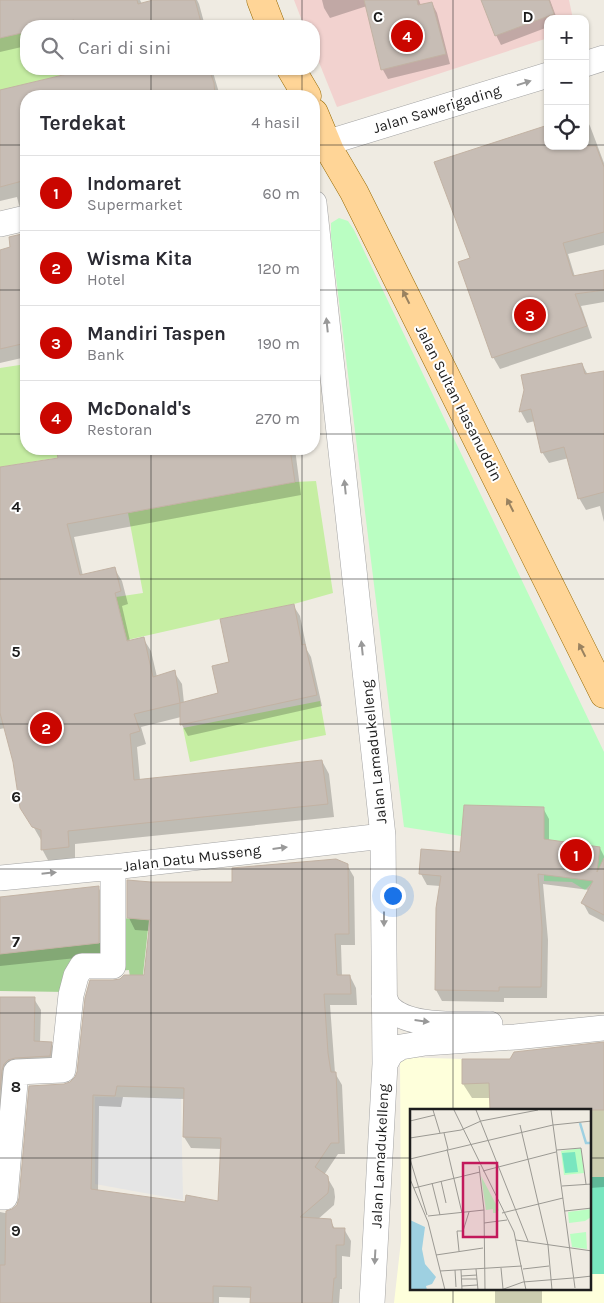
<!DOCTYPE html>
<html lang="id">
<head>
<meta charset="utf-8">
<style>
	:root { --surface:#fff; --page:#f7f7f7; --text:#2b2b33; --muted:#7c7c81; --line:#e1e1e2; --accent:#ca0600 }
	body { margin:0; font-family:Karla,sans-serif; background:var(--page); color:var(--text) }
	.controls { position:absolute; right:15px; top:15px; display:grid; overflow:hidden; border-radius:10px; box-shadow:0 1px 4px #0004 }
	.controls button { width:45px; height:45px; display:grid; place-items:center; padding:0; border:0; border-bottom:1px solid var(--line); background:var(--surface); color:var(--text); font:25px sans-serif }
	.you { position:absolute; left:392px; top:895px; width:18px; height:18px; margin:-12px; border:4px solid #fff; border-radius:50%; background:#1a73e8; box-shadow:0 0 0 8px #1a73e833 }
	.badge { display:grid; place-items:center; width:32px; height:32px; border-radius:50%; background:var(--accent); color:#fff; font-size:16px; font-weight:700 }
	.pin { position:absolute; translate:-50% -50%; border:2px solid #fff; box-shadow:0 1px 5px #0006 }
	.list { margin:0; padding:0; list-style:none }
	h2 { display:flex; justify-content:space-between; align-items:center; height:65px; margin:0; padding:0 20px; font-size:21px }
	h2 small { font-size:16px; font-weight:400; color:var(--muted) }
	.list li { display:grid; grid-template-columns:32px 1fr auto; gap:15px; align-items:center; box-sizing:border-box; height:75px; padding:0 20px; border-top:1px solid var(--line) }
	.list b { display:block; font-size:19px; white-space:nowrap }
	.list p { margin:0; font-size:16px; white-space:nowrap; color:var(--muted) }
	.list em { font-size:16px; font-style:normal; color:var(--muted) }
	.icon { flex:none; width:28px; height:28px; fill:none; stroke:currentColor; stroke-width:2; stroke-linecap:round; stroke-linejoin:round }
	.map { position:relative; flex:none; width:604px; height:1303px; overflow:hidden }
	.search { position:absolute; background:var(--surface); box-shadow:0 1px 4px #0004; left:20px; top:20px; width:300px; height:55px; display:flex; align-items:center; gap:12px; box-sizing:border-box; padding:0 18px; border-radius:20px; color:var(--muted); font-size:19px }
	.panel { position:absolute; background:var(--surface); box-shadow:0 1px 4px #0004; left:20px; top:90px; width:300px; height:365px; border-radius:20px }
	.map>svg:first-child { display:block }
	.commercial { fill:#f2d2cf }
	.education { fill:#feffdb; fill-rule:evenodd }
	.grass { fill:#c6eea3 }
	.forest { fill:#a4d293 }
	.park { fill:#bafec2 }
	.pitch { fill:#79e6bf }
	.parking { fill:#e5e5e5 }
	.shadow { fill:#0003; fill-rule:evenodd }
	.building { fill:#c7bdb5; stroke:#c2b2a3; fill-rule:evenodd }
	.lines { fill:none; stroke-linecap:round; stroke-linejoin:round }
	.minor-casing { stroke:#a4a4a4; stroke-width:26 }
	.major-casing { stroke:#966900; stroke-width:29 }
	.minor { stroke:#fff; stroke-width:25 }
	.major { stroke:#ffd597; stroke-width:28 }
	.oneway { fill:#999 }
	.oneway2 { fill:#998260 }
	.grid { fill:none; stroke:#1d1d1d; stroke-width:1; stroke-opacity:0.55 }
	.labels { text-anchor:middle; stroke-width:4; stroke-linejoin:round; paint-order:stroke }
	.street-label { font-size:15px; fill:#1d1d1d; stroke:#fff }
	.inset-river { fill:none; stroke:#9ed0e1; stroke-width:2.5 }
	.inset-road { fill:none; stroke:#9b9993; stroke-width:1 }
	.view { fill:#c2185b; fill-opacity:0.15; stroke:#c2185b; stroke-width:2.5 }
	.inset-edge { fill:none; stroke:#1d1d1d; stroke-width:2.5 }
	.grid-label { font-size:16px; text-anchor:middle; font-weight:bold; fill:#1d1d1d; stroke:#fff; stroke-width:4; stroke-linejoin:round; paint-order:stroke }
</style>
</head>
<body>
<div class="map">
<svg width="604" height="1303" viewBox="0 0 604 1303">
	<rect width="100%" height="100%" fill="#efebe2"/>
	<path class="commercial" d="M294,0H569L573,19H548V38L337,107L314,50V26H304Z"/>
	<path class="education" d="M604,1056V1303H394L401,1241L400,1057L462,1059H510ZM412,1110H590V1289H412Z"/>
	<path class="grass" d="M26,32V69H86L10,88L0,96V38Z
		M26,364V449H56L57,452L73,455L0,467V368Z
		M316,481L333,593L294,604L220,619L127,640L116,597L143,593L128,513L295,482Z
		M320,701L326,735L190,762L183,728Z"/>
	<path class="forest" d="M122,918L149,920L137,1029L129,970L82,973L68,992L0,991V954L109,942Z"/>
	<path class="park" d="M339,218L348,221L354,230L604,752V877L599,876L585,890L572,882L544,881V859L461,836L404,827L331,237V223Z"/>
	<path class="pitch" d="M590,1177H604V1274H590Z"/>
	<path class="parking" d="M95,1097L181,1098L183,1200L95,1184Z"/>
	<path class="shadow" d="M0,0H140L142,4L158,0H197L199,4L205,26H26V46L0,52Z
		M322,0H419L421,6L432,3L437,13L450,64L388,79L383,70L367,6L330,18L324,8Z
		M483,0H550L557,19H548V27L501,45L496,35Z
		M88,69H212L220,96H26V217L19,205L17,197L0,201V97L88,70Z
		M585,117L590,126L604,163V245L568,254L575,277L604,271V302L581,306L592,338L500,369L493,357L471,258L548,146H585Z
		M26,234V357L0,363V251L12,248L10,238Z
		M582,364L588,375L604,372V522L600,506L586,510L579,498L569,458L549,463L542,452L535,421L527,423L521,412L525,390Z
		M58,449H295L301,495L74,537L83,576L114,568L122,581L128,604L122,606L130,641L143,638L151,651L157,677L174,672L182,684L184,703L220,693L231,663L293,605L300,616L307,650L311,657L322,706L188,736L182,725L181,717L141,727L146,744L137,747L140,780L322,761L329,774L334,817L75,844V860L49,862L42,849V840H41L22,807L14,762L5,728L0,729V468L59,459Z
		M543,808L549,819V841L600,848L604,856V922L589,914L583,903L589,890L543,884L548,940L547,998H504V1002L442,1001L436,990L440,886L427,885L421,874L461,854Z
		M347,865L354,877L355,945H341L342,976H350L356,988L357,1005H330L335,1073L342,1085L345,1154H338L324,1175L327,1177L334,1189L335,1197L334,1205L317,1220H330L335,1229H344L351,1241L350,1257L342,1256V1289H340L339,1303H251L252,1298L219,1297V1303H25L0,1299V1212L5,1213L13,1211L18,1205L64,1086L76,1078L114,982L145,976L150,931L135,930L129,918L233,883ZM123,1097L185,1099L184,1137L191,1148L222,1149L219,1202L186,1203L98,1191L99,1106L121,1107Z
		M98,887L105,899V955L0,966V898Z
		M0,999H34L41,1010L40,1043H51L58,1055L56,1068L22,1069L0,1171Z
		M604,1044V1187L590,1188V1110H491V1098H472L463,1084L511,1061Z
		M495,1289H542V1303H495Z"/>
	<path class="building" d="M0,0H137L138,4L153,0H195L202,26H76L74,20L49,26H26V32L0,38Z
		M364,0H417L418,5L432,2L446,54L381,70Z
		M481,0H549L554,14L495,36Z
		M88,69H209L214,83L215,96H26V180L0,187V90Z
		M548,125V146H596L604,167V232L563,243L573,276L604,270V290L575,294L587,326L492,358L458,262L470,258L434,162Z
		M26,233V343L0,349V250L10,247L9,237Z
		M582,363L585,374L604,371V492L578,499L564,447L541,453L531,409L519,412L524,390L521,375Z
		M56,449H290L295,482L67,524L80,575L115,567L121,591L115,593L127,641L144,637L153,677L175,670L180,703L134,714L140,731L130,734L134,780L322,760L328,804L68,831L69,847L41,850V830L32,827L20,808L13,762L0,713V467L58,458Z
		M294,604L302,645L305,644L317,695L180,725V703L218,693L212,666L229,662L220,619Z
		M464,805L544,807V839L600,847L597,872L604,858V915L581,903L593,881L538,874L542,928L541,987H499V991L435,990L436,908L441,876L419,874L421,849L460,852Z
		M336,859L348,864L349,934H335L337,975H350L351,994H324L328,1053L331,1072H336L339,1143H331L315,1167L328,1176L329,1185L328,1193L300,1217L331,1219L333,1228H345L344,1245H336V1278H334L332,1303H250L251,1287L213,1286V1303H0V1265H5L6,1211L12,1209L17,1205L19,1198L29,1086L64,1084L70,1082L75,1077L77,1072L85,998L90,980H113L120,979L124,975H144L150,920L127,918V880L151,882H232V868ZM117,1086L184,1088L183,1137L221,1138L218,1201L186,1195L185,1202L91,1189L93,1095L115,1096Z
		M99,886V943L0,954V897Z
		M0,997H35L34,1041L52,1042L50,1056L15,1058L8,1060L4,1064L2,1070L0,1090Z
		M604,1042V1110H490L489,1083L462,1084V1059H510L514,1052Z"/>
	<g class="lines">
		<g class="minor-casing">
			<path id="minor" d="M585,64L604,58
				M326,143L548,75
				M314,203L383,836L385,1064L372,1303
				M0,224L26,218
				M0,878L113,867L383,836
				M384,996C386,1001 387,1006 391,1009C411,1028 464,1024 490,1024
				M385,1064L391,1053L401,1047L425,1043L515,1037L604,1028
				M0,1197H5L16,1072L63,1070L71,995L76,976L82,966H113V867"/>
		</g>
		<g class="major-casing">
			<path id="major" d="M261,0L271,26
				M291,69L307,96
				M314,113L330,151L354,192L604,694"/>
		</g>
		<use href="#minor" class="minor"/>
		<use href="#major" class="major"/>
	</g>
	<defs><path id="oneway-solid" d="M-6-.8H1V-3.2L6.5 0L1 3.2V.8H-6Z" transform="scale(1.25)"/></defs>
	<g class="oneway">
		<use href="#oneway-solid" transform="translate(524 83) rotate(-17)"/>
		<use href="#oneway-solid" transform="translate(327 325) rotate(-96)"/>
		<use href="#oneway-solid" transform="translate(345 487) rotate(-96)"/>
		<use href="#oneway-solid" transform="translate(362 648) rotate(-96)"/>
		<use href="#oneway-solid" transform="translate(280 848) rotate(-7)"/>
		<use href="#oneway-solid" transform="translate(49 873) rotate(-6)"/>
		<use href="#oneway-solid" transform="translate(384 919) rotate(90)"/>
		<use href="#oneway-solid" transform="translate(422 1021) rotate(7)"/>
		<use href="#oneway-solid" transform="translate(375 1257) rotate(93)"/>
	</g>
	<g class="oneway2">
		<use href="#oneway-solid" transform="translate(406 297) rotate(-117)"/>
		<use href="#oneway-solid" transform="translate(510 505) rotate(-117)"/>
		<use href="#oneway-solid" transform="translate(582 650) rotate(-117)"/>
	</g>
	<path class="grid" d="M151,0V26M302,0V26M453,0V1110M151,69V96M302,69V96M0,145H26M314,145H548M585,145H604M0,290H26M314,290H604M0,434H26M314,434H604M151,449V1303M302,449V1303M0,579H604M0,724H604M0,869H604M0,1013H604M0,1158H412M590,1158H604M453,1289V1303"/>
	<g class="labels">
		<g class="street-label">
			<text transform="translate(437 109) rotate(-17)" y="5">Jalan Sawerigading</text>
			<text transform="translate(459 403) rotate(63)" y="5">Jalan Sultan Hasanuddin</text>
			<text transform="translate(374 752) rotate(-96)" y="5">Jalan Lamadukelleng</text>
			<text transform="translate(192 858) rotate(-7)" y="5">Jalan Datu Musseng</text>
			<text transform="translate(380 1156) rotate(-87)" y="5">Jalan Lamadukelleng</text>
		</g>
	</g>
	<g transform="translate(410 1109)">
		<rect width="181" height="181" fill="#efebe2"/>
		<path d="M171,39L174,64L154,66L151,42ZM71,67L89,101L87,104H83V100L76,101ZM181,100V108L175,112L159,114L158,103ZM176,123L177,140L162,138L160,125Z" fill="#bafec2"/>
		<path d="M165,43L168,63L155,64L152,44Z" fill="#79e6bf"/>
		<path d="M0,111L15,118L12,140L15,155L26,168L22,175L16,177L17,181H0Z" fill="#9ed0e1"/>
		<path class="inset-river" d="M170,14L176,34H182"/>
		<path class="inset-road" d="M23,1L30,24M44,1L104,123L116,181M66,1L118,132M141,1L165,179M0,12L25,6M110,16L138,136L142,181M34,24L38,40M0,29L51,21L71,12L128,1M37,40L52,104M147,41L171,39L176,75M0,50L143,16L182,12M0,50L17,106M69,57L74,101L75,181M73,62L146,43M0,70L18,113L35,181M31,72L36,94M22,74L30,106M152,77L182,75M4,79L70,63M155,102L182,99M92,104L153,89M18,107L74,101M74,114L97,111M106,131L182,142M49,142L47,122H53L59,103M26,146L73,139M91,159L93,180M66,160L68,181M113,160L139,157M45,161L46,178M51,161L52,181M30,162L112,157M51,167L67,166M164,169L182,167M51,170H67M52,177L67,176M91,181L113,173L163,169"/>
		<path class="view" d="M53,54H87V128H53Z"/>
		<rect width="181" height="181" class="inset-edge"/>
	</g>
	<g class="grid-label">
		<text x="378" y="22">C</text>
		<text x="528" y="22">D</text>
		<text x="16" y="512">4</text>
		<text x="16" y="657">5</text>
		<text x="16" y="802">6</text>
		<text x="16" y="947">7</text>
		<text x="16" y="1092">8</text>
		<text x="16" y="1236">9</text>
	</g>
</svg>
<div class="controls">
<button>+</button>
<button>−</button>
<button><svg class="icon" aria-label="locate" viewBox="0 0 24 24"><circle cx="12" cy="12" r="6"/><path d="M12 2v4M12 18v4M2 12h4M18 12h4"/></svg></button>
</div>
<div class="you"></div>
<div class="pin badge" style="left:576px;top:855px">1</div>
<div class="pin badge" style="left:46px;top:728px">2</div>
<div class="pin badge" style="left:530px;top:315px">3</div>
<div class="pin badge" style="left:407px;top:36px">4</div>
<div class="search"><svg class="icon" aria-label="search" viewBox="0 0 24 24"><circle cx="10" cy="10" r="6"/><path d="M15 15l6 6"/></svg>Cari di sini</div>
<section class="panel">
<h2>Terdekat<small>4 hasil</small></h2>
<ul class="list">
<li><span class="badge">1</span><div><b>Indomaret</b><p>Supermarket</p></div><em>60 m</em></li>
<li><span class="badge">2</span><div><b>Wisma Kita</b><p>Hotel</p></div><em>120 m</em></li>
<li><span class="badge">3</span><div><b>Mandiri Taspen</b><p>Bank</p></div><em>190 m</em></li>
<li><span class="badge">4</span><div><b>McDonald's</b><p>Restoran</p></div><em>270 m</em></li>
</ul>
</section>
</div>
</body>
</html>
